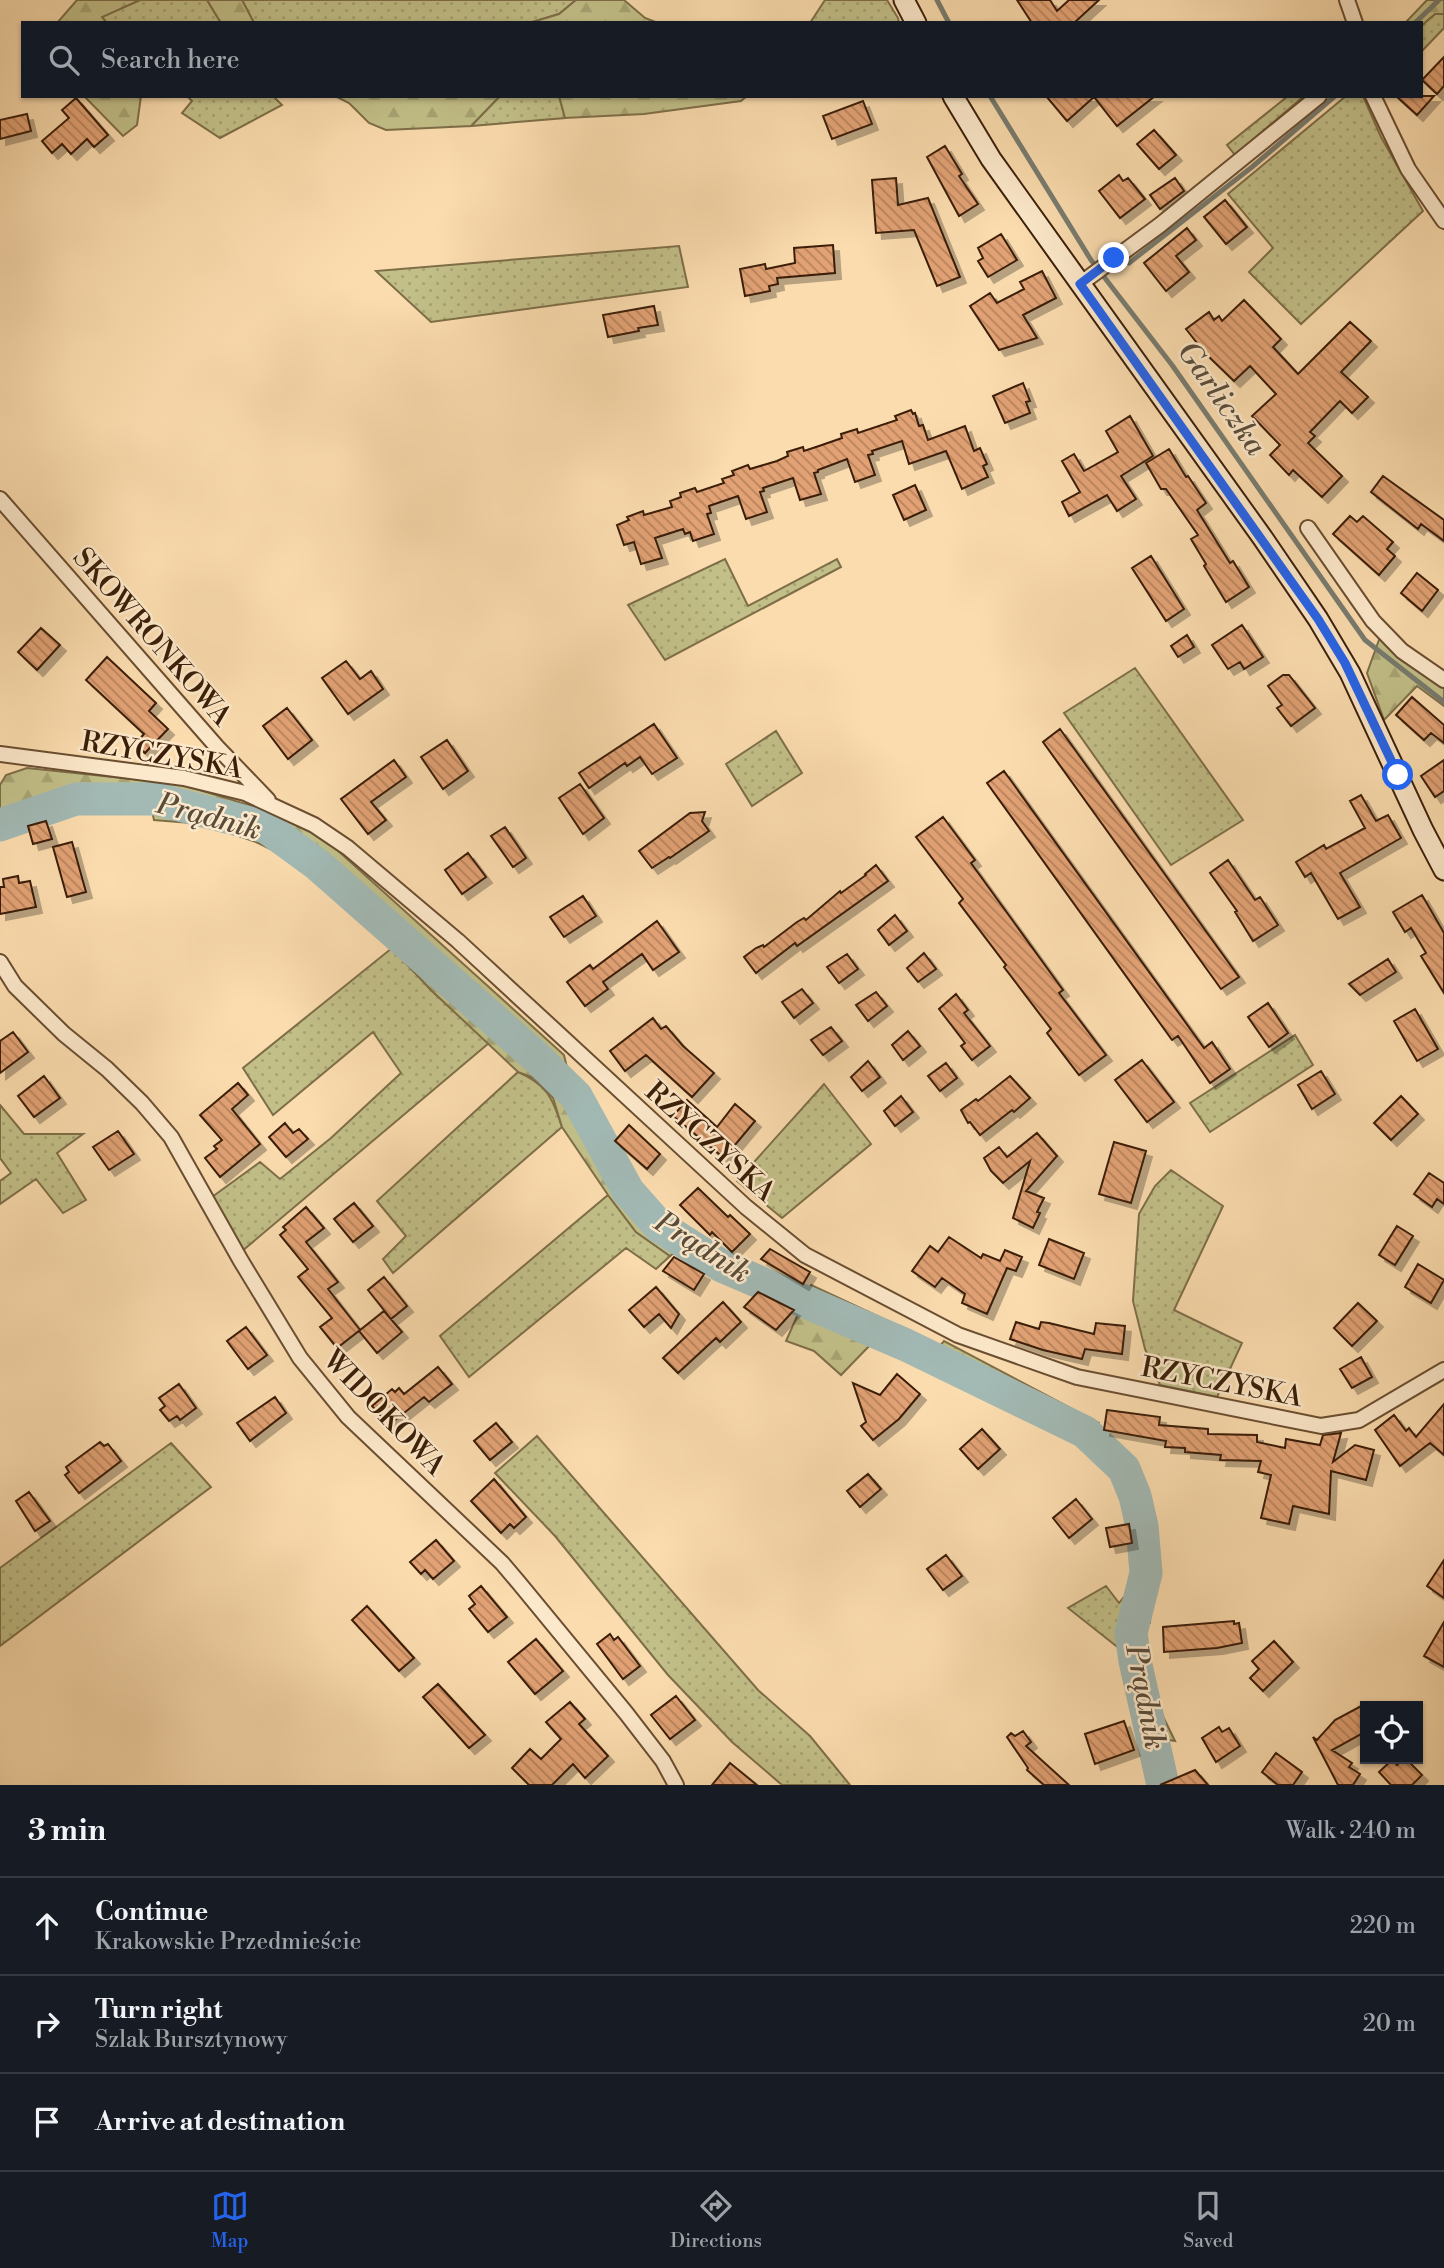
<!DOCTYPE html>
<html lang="en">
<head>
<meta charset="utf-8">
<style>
	:root { --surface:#171b24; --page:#20242c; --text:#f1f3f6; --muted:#9ea1a6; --line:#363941; --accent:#2563eb }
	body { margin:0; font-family:"Libre Bodoni",serif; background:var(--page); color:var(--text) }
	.controls { position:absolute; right:21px; bottom:21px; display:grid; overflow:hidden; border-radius:0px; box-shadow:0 2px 5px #0004 }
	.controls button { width:63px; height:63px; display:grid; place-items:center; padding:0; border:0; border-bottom:2px solid var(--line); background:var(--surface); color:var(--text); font:35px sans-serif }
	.stop { position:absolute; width:21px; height:21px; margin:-16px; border:5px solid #2563eb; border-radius:50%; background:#fff }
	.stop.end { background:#2563eb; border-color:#fff; box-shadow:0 2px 7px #0008 }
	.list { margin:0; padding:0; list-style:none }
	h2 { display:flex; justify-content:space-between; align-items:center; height:91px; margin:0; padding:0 28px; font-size:30px }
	h2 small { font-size:23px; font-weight:400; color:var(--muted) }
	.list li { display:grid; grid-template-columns:46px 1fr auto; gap:21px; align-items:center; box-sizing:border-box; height:98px; padding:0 28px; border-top:2px solid var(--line) }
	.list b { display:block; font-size:26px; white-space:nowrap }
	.list p { margin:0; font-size:23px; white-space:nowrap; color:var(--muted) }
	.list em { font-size:23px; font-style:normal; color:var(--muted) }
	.icon { flex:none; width:38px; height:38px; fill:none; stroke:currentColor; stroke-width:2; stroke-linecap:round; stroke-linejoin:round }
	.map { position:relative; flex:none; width:1444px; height:1785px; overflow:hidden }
	.search { position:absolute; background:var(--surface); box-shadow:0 2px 5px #0004; left:21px; right:21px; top:21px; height:77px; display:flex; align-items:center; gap:18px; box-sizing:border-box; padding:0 24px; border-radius:0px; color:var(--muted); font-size:26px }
	.sheet { height:385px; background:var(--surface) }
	nav { display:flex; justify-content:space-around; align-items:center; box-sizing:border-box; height:98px; border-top:2px solid var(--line); background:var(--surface); font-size:19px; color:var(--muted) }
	nav a { display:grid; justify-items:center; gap:4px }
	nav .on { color:var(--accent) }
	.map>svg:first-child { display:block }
	.grass { fill:url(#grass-dots); stroke:#7e6e48; stroke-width:2 }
	.forest { fill:url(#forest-firs); stroke:#7e6e48; stroke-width:2 }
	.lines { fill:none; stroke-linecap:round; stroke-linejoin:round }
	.stream { stroke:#787b6f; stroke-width:5 }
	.river { stroke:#a2b9b4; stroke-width:33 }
	.building { fill:url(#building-back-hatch); stroke:#3a1e07; stroke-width:2; filter:url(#shadow) }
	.minor-casing { stroke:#6a4e31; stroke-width:18 }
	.secondary-casing { stroke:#3a1e07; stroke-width:23 }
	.minor { stroke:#fce8ca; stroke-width:14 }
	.secondary { stroke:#fce8ca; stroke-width:19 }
	.route { stroke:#2563eb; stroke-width:9 }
	.labels { text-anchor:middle; stroke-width:5; stroke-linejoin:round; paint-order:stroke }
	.street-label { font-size:28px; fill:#3a1e07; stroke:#fce8ca }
	.water-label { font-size:30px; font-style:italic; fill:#594c3b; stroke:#fce8ca }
</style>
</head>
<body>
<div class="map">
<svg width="1444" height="1785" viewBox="0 0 1444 1785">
	<defs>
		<pattern id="grass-dots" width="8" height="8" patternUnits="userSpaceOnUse" patternTransform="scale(1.75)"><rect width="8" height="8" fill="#c2bf88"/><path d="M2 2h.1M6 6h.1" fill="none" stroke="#a7a474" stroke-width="1.8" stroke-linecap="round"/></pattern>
		<pattern id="forest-firs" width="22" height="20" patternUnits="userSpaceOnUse" patternTransform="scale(1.75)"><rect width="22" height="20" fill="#c2bf88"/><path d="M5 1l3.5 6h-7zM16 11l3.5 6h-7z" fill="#a7a474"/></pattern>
		<pattern id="building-back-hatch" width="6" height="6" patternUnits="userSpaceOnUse" patternTransform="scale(1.75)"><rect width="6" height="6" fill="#e2a274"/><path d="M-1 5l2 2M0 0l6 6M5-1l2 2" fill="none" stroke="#b8835d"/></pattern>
		<filter id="shadow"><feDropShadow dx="6" dy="6" stdDeviation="0" flood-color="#0004"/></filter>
	</defs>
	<rect width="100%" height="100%" fill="#fbdcae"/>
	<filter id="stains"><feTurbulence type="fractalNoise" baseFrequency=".00286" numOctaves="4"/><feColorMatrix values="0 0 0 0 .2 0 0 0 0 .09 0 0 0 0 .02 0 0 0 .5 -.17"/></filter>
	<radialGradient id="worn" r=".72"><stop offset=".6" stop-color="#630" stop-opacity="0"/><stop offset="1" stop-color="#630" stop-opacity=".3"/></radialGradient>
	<path class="grass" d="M140,0H207L221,23H107L101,17Z
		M242,0H576L559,14L529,23H254Z
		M825,0H887L898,18L899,23H810Z
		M1435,14H1444V28L1421,52V26Z
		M187,96H273L282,105L220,138L182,113L192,101Z
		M500,96H559L565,118L471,126Z
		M1288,96H1304L1235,155L1227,145Z
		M1346,96H1363L1381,137L1423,211L1301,324L1249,272L1273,248L1228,194Z
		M679,246L688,287L431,322L376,271Z
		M725,559L748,606L837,559L841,567L665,660L628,605Z
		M1135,668L1243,820L1171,865L1064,713Z
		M776,731L802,773L752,806L726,764Z
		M392,948L431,990L489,1043L241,1252L212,1197L260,1162L280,1179L331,1138L401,1073L373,1032L273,1115L243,1068Z
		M1295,1035L1313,1065L1210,1132L1190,1103Z
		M518,1072C547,1084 553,1099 562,1127L393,1273L383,1259L406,1236L377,1201Z
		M824,1084L871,1144L782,1218L737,1181Z
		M0,1105L24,1134H83L57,1153L86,1200L63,1213L36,1179L0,1204V1181L11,1173L0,1158Z
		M1171,1170L1223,1206L1174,1310L1242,1343L1217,1397L1160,1385L1145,1349L1133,1301L1139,1214L1155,1186Z
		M608,1195L636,1232L670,1256L656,1269L626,1248L469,1377L440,1336Z
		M757,1268L809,1291L801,1308L744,1280Z
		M900,1326L935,1352L944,1341L1099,1423L1098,1433L1128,1467L1148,1513L1156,1557L1151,1598L1150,1623L1142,1625L1157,1704L1175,1741L1144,1736L1125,1653L1068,1608L1106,1586L1119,1603L1139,1578L1140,1550L1132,1507L1121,1480L1088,1445L1040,1418L887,1349Z
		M537,1436L758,1690L810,1736L850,1785H782L732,1742L668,1675L555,1536L495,1473Z
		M171,1443L211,1487L0,1646V1568Z
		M1146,1745L1164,1750L1170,1785H1155Z"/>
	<path class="forest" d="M77,0H140L102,17L107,23H57Z
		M207,0H242L254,23H221Z
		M576,0H624L645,18L658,23H529L559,14Z
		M1427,0H1444V14H1435L1421,26V23H1405Z
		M84,96H141L137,125L123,136Z
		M335,96H500L471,126L386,130L369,123L349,103Z
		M559,96H747L741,101L644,114L565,118Z
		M1380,637L1444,686V706L1417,686L1384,720L1367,673Z
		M27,768L180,784L265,810L324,838L564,1055L569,1076L623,1172L647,1206L687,1240L698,1235L732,1263L719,1275L700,1260L679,1249L670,1256L636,1232L608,1195L562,1127L553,1098L534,1078L518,1072L431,990L392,948L287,857L256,842L204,824L154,820L152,811L112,806L0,821V785L6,775Z
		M811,1285L888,1321L873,1342L841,1375L814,1351L786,1341Z"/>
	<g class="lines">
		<path class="stream" d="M937,0L949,23
			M1415,23L1439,0
			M990,96L1091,260L1172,365L1365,640L1444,702
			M1129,263L1252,167L1335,96"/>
		<path class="river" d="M0,825L76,799H156L266,827L318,865L536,1057L576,1096L628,1191L659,1226L722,1266L906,1345L1085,1432L1124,1469L1135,1496L1142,1526L1146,1573L1131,1633L1135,1661L1163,1785"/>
	</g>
	<path class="building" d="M1017,0H1050L1057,11L1069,0H1099L1074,23H1032Z
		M1444,57V86L1437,94L1422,80Z
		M1046,96H1155L1117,126L1094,97L1067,121Z
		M1396,96H1434L1417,115Z
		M76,98L108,135L94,147L87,139L71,154L62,144L52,153L42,141L69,118L62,110Z
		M863,101L872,124L832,139L823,116Z
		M27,114L31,131L0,139V120Z
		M1154,130L1176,155L1159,169L1137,144Z
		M945,146L962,174L959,176L978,204L959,216L927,157Z
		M1119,175L1123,181L1128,178L1145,199L1120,218L1099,191Z
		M896,178L898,205L928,198L960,277L937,286L914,230L876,233L872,180Z
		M1175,178L1184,191L1160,209L1150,195Z
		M1225,200L1247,227L1226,244L1204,217Z
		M1187,228L1196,240L1176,256L1189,272L1166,291L1144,263Z
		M1001,234L1017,260L988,277L978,261L983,258L978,248Z
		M833,245L835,273L777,278L778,284L769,286L770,291L745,296L740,269L765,264L766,269L795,263L794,248Z
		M1042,271L1056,298L1023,315L1037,338L999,350L970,306L990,293L997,303L1024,289L1020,282Z
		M1244,300L1281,339L1273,347L1298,374L1350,322L1371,341L1341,372L1368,397L1352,413L1340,401L1310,432L1315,436L1308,443L1342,476L1322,497L1293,470L1289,475L1270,455L1280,445L1252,416L1276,394L1250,366L1234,381L1205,353L1186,329L1209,312L1214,320L1219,316L1222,321Z
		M654,306L658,325L638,328L639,331L608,337L603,315Z
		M1023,383L1030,401L1026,402L1030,413L1005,423L993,396Z
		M911,410L913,414L915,413L919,426L923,425L928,440L965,426L974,451L980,448L987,464L983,466L988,477L962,489L946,451L909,464L902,441L872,451L873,454L868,455L875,475L855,482L847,459L818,470V472L814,473L821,494L800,500L793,478L763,488L764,491L760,492L767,512L746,519L738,496L709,506L711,513L707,514L714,534L693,541L690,532L685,534L683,529L655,538L662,558L641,564L634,542L624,545L617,525L629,520L627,517L643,511L644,515L672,507L670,501L681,497L680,493L695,488L697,492L724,483L722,479L734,475L732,471L748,465L750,469L777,461L788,456L787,452L803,447L804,451L819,446L842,438L841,434L857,429L858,433L897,420L895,416Z
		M1130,416L1153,456L1121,476L1136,499L1117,511L1107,495L1069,516L1062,502L1080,492L1062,461L1074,454L1084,471L1118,452L1106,431Z
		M1169,449L1186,477L1188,476L1206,503L1197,510L1230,563L1233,561L1249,587L1226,602L1204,566L1206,564L1191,539L1198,535L1166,489H1161L1146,463Z
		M1383,476L1444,520V541L1421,524L1418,529L1371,492Z
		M915,485L926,510L904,520L893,495Z
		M1350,516L1357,522L1363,516L1393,542L1387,549L1395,556L1379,575L1333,534Z
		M1151,556L1184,609L1166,621L1132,568Z
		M1417,573L1438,590L1422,611L1401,593Z
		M1242,625L1263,657L1244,669L1240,662L1228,669L1212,645Z
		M41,628L60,645L37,670L18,652Z
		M1187,635L1194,647L1178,657L1171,646Z
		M107,657L156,703L149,711L168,729L145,753L135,744L144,734L86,680Z
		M346,661L360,679L371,671L383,689L348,714L322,678Z
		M1283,675H1289L1315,708L1291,726L1277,708L1282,705L1268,686Z
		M1412,697L1444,725V743L1431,733L1424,740L1396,715Z
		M287,708L312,740L288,759L263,726Z
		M654,724L677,758L652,774L640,757L627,766L625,763L589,788L579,773Z
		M1060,729L1239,977L1221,989L1043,742Z
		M447,740L468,771L443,789L421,757Z
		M394,760L406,777L371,802L386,820L368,834L341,799Z
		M1444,760V791L1435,797L1421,776Z
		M1004,771L1204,1048L1212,1042L1230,1069L1210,1083L1178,1036L1172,1040L987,783Z
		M580,784L604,818L583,834L559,798Z
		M1361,795L1376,821L1388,815L1401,838L1340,873L1360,907L1338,919L1311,873L1305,877L1296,862L1324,845L1326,849L1365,828L1350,801Z
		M705,812L702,821L709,831L670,858L669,857L652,868L639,851L690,813Z
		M943,817L975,860L971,863L1063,990L1059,993L1106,1055L1079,1075L1047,1033L1051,1029L1004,967L1006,965L959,903L963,899L916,837Z
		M46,821L52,839L33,844L28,826Z
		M505,827L526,858L513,867L491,836Z
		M72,842L86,892L67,897L53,847Z
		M468,853L486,877L462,894L445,870Z
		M1228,860L1255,900L1260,897L1278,925L1253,941L1235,912L1237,911L1210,873Z
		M876,865L888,881L797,946L795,943L756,973L744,957L756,948L763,945L764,947L797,922L804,918L806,920L840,891L841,893L866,875L865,874Z
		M18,876L19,883L30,881L36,907L0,914V887H4L3,879Z
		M1422,895L1444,933V993L1421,956L1426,953L1411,928L1405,932L1393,912Z
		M583,896L596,916L564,937L550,917Z
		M895,915L907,931L889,945L878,930Z
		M657,921L679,952L653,970L642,954L603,982L608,989L585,1006L567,982L590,965L593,969Z
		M924,953L936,969L918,982L907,968Z
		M847,954L858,969L839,983L827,967Z
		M1388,959L1396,972L1360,995L1349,984Z
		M802,989L813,1003L794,1018L782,1002Z
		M876,992L887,1006L868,1021L856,1005Z
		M956,994L968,1010L964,1013L990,1046L972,1060L961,1046L965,1043L939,1009Z
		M1268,1003L1288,1033L1269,1047L1248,1017Z
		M1415,1009L1438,1049L1417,1061L1394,1021Z
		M653,1018L661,1029L666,1026L683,1046L714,1073L692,1097L646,1055L625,1071L610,1051Z
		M831,1027L842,1041L823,1055L811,1040Z
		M908,1031L920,1046L903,1060L892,1045Z
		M13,1032L28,1052L0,1073V1041Z
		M1142,1060L1174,1102L1147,1122L1115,1080Z
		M868,1061L880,1077L862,1091L851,1077Z
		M946,1063L957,1078L940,1091L928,1076Z
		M1321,1071L1335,1094L1312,1109L1298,1085Z
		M44,1076L60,1098L34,1117L18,1096Z
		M1010,1076L1030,1098L1014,1112L1012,1110L980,1135L970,1122L968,1123L961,1110L976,1099L978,1101Z
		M238,1083L248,1095L232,1109L260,1144L220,1177L205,1158L217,1149L214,1146L222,1140L200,1115Z
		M901,1096L913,1112L895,1126L884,1111Z
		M1401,1096L1418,1114L1391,1140L1374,1123Z
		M687,1100L717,1127L735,1104L755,1121L724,1158L673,1116Z
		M285,1123L293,1133L299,1129L308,1139L286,1157L269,1137Z
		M629,1125L660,1154L647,1169L615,1141Z
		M118,1131L134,1154L109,1170L93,1147Z
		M1037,1133L1057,1156L1026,1191L1044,1198L1037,1212L1040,1213L1033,1228L1013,1218L1030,1161L1003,1183L991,1171L984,1158L999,1147L1007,1157Z
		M1114,1142L1146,1151L1131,1203L1099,1194Z
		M1429,1173L1444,1183V1204L1437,1199L1432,1207L1414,1194Z
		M698,1188L728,1217L730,1215L750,1234L732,1252L712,1232L710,1235L680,1205Z
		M354,1203L373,1226L353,1242L334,1219Z
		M306,1207L324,1228L306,1242L338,1282L328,1289L360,1330L337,1348L320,1327L332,1318L298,1277L308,1269L280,1235L286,1230L283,1227Z
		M1397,1226L1413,1236L1395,1265L1379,1255Z
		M949,1237L981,1258L983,1254L1000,1261L1005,1250L1022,1257L1016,1271L1007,1268L987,1314L962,1303L965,1294L942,1278L935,1287L912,1271L930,1246L938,1252Z
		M1049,1239L1084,1253L1074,1279L1039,1265Z
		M770,1249L810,1272L803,1284L761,1259Z
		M674,1257L704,1274L694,1290L663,1271Z
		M1418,1264L1444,1280L1431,1303L1405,1287Z
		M384,1277L407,1306L391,1319L368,1290Z
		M656,1287L679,1314L671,1328L659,1314L644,1327L629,1310Z
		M758,1292L794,1310L776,1330L744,1307Z
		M723,1302L741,1322L720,1342L716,1338L678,1373L663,1358Z
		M1358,1303L1377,1321L1352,1346L1334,1328Z
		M384,1311L402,1332L377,1353L359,1331Z
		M1016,1322L1039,1329L1041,1322L1049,1323L1094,1334L1096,1323L1125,1326L1122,1354L1085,1349L1082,1359L1043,1350L1010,1339Z
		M246,1327L267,1355L248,1369L227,1341Z
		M1361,1357L1372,1377L1352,1388L1340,1369Z
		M438,1367L452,1384L429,1402L424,1397L389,1425L372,1406L392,1389L395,1392L399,1388L404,1394Z
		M897,1374L920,1394L899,1419L873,1440L861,1426L866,1422L853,1383L880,1395Z
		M179,1384L196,1408L180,1420L177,1416L169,1421L160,1410L165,1406L159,1398Z
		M275,1397L286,1413L250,1441L237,1423Z
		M1444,1404V1455L1430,1443L1400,1466L1375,1430L1394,1415L1406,1431L1409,1428L1416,1437Z
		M1107,1410L1160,1417L1159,1425L1208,1429V1434L1257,1435V1442L1285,1448L1286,1439L1320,1445L1323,1435L1341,1433L1333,1462L1355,1445L1374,1450L1366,1480L1331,1471L1329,1514L1293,1506L1289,1524L1261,1518L1271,1475L1258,1472L1261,1461L1220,1460L1221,1455L1185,1452V1448L1165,1447L1166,1441L1104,1430Z
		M496,1423L512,1442L490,1460L474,1441Z
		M982,1429L1000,1449L978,1469L960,1449Z
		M100,1442L104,1446L108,1444L121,1461L79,1493L65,1475L69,1472L66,1467Z
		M868,1474L881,1489L860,1507L847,1491Z
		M494,1479L526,1517L514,1528L510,1524L501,1533L471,1501Z
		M29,1492L50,1521L35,1531L16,1501Z
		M1076,1499L1092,1519L1069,1538L1053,1518Z
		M1129,1524L1132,1543L1110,1547L1106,1528Z
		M436,1540L454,1561L433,1579L425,1570L421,1574L410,1562Z
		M946,1555L962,1576L943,1590L927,1569Z
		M1444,1560V1598L1427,1586Z
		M481,1586L507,1617L488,1632L469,1609L475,1604L469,1596Z
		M367,1606L414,1658L399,1671L352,1620Z
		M1234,1621V1624L1239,1623L1242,1643L1217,1648L1164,1652L1163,1627Z
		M1444,1622V1667L1424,1656Z
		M610,1634L614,1640L618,1637L640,1666L623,1679L597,1644Z
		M536,1639L563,1671L535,1694L508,1662Z
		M1274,1641L1293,1662L1263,1691L1250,1678L1259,1669L1252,1661Z
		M438,1684L485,1735L469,1748L423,1697Z
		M676,1696L695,1720L670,1739L651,1715Z
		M570,1702L585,1719L579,1724L608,1756L585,1778L573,1764L552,1785H529L512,1768L530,1749L541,1759L561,1739L546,1722Z
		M1365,1704V1732L1332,1750L1352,1763L1349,1767L1360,1774L1353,1785H1338L1313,1737L1317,1740L1335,1720Z
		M1124,1721L1134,1750L1095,1764L1085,1734Z
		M1219,1727L1222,1732L1229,1728L1240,1746L1216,1762L1202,1738Z
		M1023,1731L1031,1742L1026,1746L1069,1785H1044L1027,1770L1028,1768L1007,1737L1011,1733L1015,1736Z
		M1276,1753L1302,1772L1293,1785H1278L1262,1772Z
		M1403,1759H1406L1422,1775L1412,1785H1391L1379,1772L1392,1760L1397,1765Z
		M730,1763L757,1785H712Z
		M1195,1770L1208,1785H1160Z"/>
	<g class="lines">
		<g class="minor-casing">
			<path id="minor" d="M1347,0L1355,23
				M1373,96L1408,169L1444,221
				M1080,284L1160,225L1319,96
				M0,499L217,747L268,800
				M1308,528L1373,621L1402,651L1444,680
				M0,754L184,778L245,793L314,825L348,848L458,941L746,1207L805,1255L958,1335L1077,1377L1321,1426L1359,1420L1444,1370
				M0,962L15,986L64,1034L107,1069L142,1103L171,1137L241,1261L300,1358L348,1417L502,1563L519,1583L626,1713L663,1761L676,1785"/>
		</g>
		<g class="secondary-casing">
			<path id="secondary" d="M904,0L916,23
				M953,96L991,159L1262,537L1318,619L1350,673L1423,830L1444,870"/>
		</g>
		<use href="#minor" class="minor"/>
		<use href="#secondary" class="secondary"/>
	</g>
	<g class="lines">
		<path class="route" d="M1114,258L1080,284L1318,619L1345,663L1398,775"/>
	</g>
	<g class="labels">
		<g class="street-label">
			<text transform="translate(153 636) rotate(49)" y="10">SKOWRONKOWA</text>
			<text transform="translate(162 754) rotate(10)" y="10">RZYCZYSKA</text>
			<text transform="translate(711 1141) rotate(42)" y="10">RZYCZYSKA</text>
			<text transform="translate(1222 1381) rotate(11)" y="10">RZYCZYSKA</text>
			<text transform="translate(385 1412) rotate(46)" y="10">WIDOKOWA</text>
		</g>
		<g class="water-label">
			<text transform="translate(1222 398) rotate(55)" y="10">Garliczka</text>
			<text transform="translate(209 816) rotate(15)" y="10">Prądnik</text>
			<text transform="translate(703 1247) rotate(32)" y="10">Prądnik</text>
			<text transform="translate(1146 1697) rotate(79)" y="10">Prądnik</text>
		</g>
	</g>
	<rect width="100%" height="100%" filter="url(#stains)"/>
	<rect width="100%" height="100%" fill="url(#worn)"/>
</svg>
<div class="controls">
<button><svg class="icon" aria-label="locate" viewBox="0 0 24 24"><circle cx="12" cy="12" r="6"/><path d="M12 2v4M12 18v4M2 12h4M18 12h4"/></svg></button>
</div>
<div class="stop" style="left:1398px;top:775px"></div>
<div class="stop end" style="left:1114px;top:258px"></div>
<div class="search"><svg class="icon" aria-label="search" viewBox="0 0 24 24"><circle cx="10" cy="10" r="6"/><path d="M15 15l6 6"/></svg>Search here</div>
</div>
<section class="sheet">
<h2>3 min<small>Walk · 240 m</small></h2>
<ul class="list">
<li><svg class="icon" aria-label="ahead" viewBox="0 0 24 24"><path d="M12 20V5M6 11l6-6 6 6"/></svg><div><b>Continue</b><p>Krakowskie Przedmieście</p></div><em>220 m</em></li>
<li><svg class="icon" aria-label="right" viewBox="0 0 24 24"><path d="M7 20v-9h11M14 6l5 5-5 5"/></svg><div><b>Turn right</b><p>Szlak Bursztynowy</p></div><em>20 m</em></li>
<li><svg class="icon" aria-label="arrive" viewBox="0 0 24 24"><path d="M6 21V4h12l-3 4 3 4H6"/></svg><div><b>Arrive at destination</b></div></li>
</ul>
</section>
<nav>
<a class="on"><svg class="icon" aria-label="map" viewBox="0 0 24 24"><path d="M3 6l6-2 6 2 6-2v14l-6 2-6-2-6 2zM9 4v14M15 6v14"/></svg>Map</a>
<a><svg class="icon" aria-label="directions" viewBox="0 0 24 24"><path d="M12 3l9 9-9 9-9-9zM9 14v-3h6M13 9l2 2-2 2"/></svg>Directions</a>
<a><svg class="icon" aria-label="saved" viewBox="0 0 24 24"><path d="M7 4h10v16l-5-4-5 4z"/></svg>Saved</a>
</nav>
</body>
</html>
